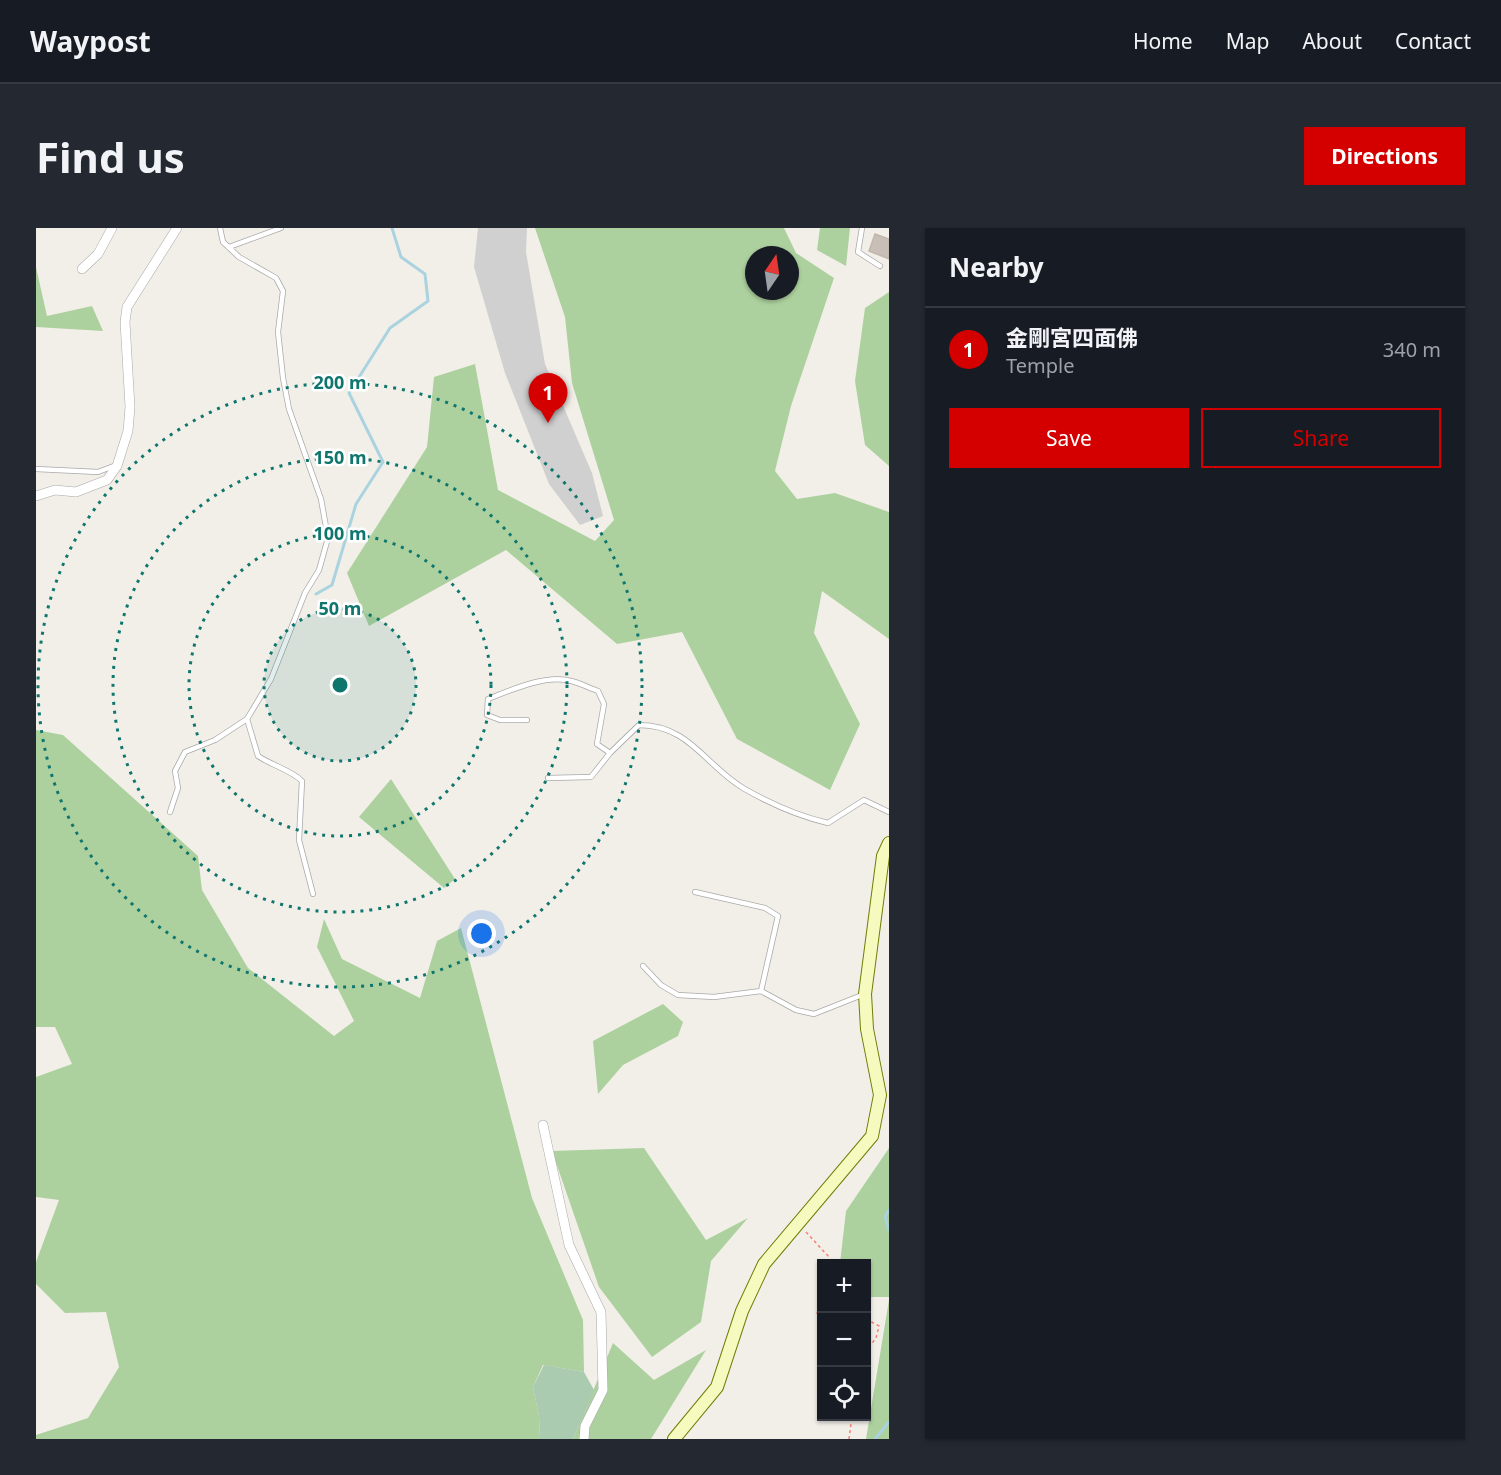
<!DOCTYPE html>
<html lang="en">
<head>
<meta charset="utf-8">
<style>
	:root { --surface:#171b24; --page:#242831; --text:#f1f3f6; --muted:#9ea1a6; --line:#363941; --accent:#d40000 }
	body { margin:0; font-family:"Noto Sans","Noto Sans TC",sans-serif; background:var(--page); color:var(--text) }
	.controls { position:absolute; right:18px; bottom:18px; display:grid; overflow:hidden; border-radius:0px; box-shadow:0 2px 4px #0004 }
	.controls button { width:54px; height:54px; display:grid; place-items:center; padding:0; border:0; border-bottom:2px solid var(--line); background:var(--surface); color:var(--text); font:30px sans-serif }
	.compass { position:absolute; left:709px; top:18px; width:54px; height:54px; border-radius:50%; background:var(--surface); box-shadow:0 2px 4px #0004; rotate:13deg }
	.you { position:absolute; left:446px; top:706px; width:21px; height:21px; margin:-15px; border:4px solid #fff; border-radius:50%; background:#1a73e8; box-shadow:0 0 0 9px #1a73e833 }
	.badge { display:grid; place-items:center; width:39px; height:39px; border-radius:50%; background:var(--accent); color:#fff; font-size:20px; font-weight:700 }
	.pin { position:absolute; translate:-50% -50px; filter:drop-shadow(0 2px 3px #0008) }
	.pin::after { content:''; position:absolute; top:32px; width:21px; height:18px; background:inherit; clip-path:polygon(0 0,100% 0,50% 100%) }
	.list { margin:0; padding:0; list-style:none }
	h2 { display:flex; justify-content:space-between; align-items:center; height:78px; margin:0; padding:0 24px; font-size:26px }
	h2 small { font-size:20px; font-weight:400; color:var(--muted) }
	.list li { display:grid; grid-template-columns:39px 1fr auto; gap:18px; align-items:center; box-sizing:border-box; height:84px; padding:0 24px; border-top:2px solid var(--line) }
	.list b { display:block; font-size:22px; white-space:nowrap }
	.list p { margin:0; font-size:20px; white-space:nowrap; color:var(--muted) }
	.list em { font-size:20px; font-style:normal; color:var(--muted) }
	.actions { display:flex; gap:12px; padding:18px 24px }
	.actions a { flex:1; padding:14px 0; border:2px solid var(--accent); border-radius:0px; text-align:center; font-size:21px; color:var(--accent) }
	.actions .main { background:var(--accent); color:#fff }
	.icon { flex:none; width:33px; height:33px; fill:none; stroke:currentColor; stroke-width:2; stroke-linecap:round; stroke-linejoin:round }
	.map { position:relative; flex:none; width:853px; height:1211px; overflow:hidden; border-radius:0px }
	header { display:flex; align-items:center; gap:36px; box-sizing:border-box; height:84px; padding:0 30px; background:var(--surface); border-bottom:2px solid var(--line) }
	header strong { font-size:28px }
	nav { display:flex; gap:33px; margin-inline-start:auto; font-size:21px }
	.intro { display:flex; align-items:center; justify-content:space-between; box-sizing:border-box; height:144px; padding:0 36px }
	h1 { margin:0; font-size:42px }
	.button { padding:15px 27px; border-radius:0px; background:var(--accent); color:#fff; font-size:21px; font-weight:700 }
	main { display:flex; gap:36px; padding:0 36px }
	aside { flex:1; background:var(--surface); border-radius:0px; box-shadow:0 2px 4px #0004 }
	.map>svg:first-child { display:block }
	.religious { fill:#d0d0d0 }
	.forest { fill:#add19e; fill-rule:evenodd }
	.cemetery { fill:#aacbaf }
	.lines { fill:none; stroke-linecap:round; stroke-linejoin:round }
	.stream { stroke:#aad3df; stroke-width:3 }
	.building { fill:#c7bfb8; stroke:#c4b6ab; stroke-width:1.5 }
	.lane-casing { stroke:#a9a9a9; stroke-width:6 }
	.street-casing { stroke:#a9a9a9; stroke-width:10 }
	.secondary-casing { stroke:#707d05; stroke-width:14 }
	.path { stroke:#fa8072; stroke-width:1.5; stroke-dasharray:3 3; stroke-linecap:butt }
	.lane { stroke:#fff; stroke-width:4.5 }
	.street { stroke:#fff; stroke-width:9 }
	.secondary { stroke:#f7fabf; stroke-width:12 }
	.ring { fill:none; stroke:#0f766e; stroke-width:3; stroke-dasharray:3 6 }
	.centre { fill:#0f766e; stroke:#fff; stroke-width:3 }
	.ring-label { font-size:18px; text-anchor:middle; font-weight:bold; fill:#0f766e; stroke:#fff; stroke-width:5; stroke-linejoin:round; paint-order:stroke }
</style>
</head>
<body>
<header>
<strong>Waypost</strong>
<nav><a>Home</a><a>Map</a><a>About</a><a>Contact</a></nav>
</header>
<div class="intro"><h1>Find us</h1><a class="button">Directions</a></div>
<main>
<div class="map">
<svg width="853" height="1211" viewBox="0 0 853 1211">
	<rect width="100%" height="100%" fill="#f2efe9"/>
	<path class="religious" d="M442,0H491L490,24L509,136L556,245L567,288L544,297L513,256L469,145L438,39Z"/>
	<path class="forest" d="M499,0H748L760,25L798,50L755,178L739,243L761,271L799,265L853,284V411L786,363L778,405L824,496L794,562L701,511L646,404L581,416L470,322L333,398L311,345L391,219L398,149L439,136L462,262L559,313L578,292L536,155L529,89ZM718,27H754V63H718Z
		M784,0H814L810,38L781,22Z
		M0,39L11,88L56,78L67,103L0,99Z
		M853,64V238L829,217L819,153L829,80Z
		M0,502L27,507L162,628L166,662L212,740L298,808L318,793L281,719L288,691L306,731L384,770L401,713L425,700L496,970L547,1092L548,1144L507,1137L497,1159L503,1188L504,1211H0V1207L52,1190L83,1139L70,1084L29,1085L0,1056V1034L23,972L0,969V849L36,836L19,799H0Z
		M355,551L419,651L408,660L323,589Z
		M627,776L647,794L642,808L587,837L562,866L557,813Z
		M608,920L670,1012L712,990L675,1033L665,1094L616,1129L563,1059L516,923Z
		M853,920V1069H831L830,1036L804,1035L810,983Z
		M853,1072V1211H830Z
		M577,1115L618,1152L670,1122L615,1211H537Z"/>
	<path class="cemetery" d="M508,1137L548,1144L558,1162L537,1211H504L503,1188L497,1159Z"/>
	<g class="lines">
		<path class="stream" d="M280,366L296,357L320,276L347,234L313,165L354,100L392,73L389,46L365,29L356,0
			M853,982L849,989L853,1002
			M839,1211L853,1194"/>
	</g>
	<path class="building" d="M839,6L853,11V31L833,23Z"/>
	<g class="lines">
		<g class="lane-casing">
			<path id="lane" d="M826,0L822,24L844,38
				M193,19L245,0
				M0,241L62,244L78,238
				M211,491L222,528C235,537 255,542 266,553L263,612L277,666
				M491,492H464L451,487L452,471C475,462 510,446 535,453C544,455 553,460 562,463L568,476L561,516L574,525
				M512,550L555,549L574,525L603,497C653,497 669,537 707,560C733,575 762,588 792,595L828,572L853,584
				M134,584L142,560L139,543L149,524L179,512L211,491L235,451L269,365L283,342L292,310L285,271L253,181L247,150L242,104L247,63L240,50L203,29L187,14L184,0
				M659,664L729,680L742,688L725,763
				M607,738L625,757L642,767L678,769L725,763L760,782L778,786L826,767"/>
		</g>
		<g class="street-casing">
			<path id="street" d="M46,41L62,26L76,0
				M0,268L19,262L40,264L71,252L81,238L92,203L94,179L89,94L91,79L141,0
				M507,897L533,1017L565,1084L567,1162L549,1198L548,1211"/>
		</g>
		<g class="secondary-casing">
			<path id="secondary" d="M638,1211L681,1159L706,1083L728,1036L836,908L844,867L831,801L829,766L847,628L853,615"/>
		</g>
		<path class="path" d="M770,1004L793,1029L792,1036
			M786,1072L781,1085L786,1089
			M830,1091L843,1098L840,1110L830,1123
			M813,1211L816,1188"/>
		<use href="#lane" class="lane"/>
		<use href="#street" class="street"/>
		<use href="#secondary" class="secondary"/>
	</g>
	<circle cx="304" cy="457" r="76" fill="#0f766e" fill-opacity=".12"/>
	<g class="ring">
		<circle cx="304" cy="457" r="76"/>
		<circle cx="304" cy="457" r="151"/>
		<circle cx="304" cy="457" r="227"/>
		<circle cx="304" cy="457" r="302"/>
	</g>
	<circle cx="304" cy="457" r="9" class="centre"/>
	<g class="ring-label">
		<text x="304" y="161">200 m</text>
		<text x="304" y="236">150 m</text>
		<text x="304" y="312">100 m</text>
		<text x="304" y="387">50 m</text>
	</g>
</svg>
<div class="controls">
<button>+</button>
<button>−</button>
<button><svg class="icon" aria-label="locate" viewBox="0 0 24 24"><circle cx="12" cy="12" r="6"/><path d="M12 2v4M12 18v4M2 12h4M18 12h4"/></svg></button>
</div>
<svg class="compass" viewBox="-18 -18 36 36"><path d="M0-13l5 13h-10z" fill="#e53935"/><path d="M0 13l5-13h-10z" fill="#9ea1a6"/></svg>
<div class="you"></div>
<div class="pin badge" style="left:512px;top:195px">1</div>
</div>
<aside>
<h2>Nearby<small></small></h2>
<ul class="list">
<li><span class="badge">1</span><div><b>金剛宮四面佛</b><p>Temple</p></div><em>340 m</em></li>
</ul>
<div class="actions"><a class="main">Save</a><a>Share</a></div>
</aside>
</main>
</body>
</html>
